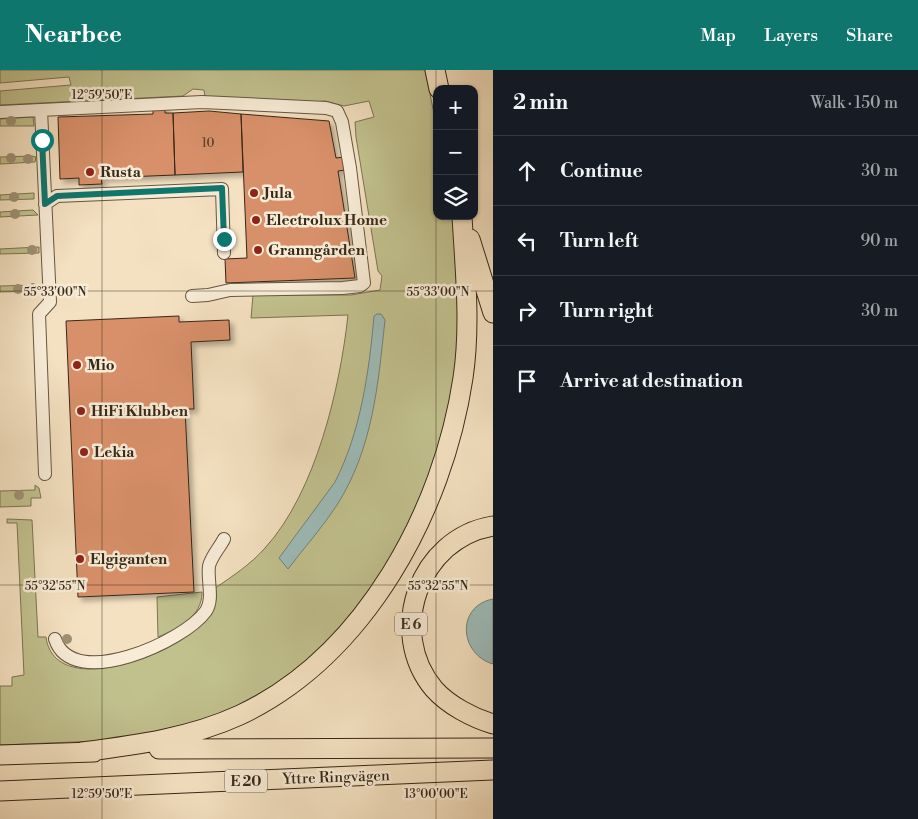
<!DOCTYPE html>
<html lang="en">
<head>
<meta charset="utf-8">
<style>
	:root { --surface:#171b24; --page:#242831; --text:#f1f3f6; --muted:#9ea1a6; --line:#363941; --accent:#0f766e }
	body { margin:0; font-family:"Libre Bodoni",serif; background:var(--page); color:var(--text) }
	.controls { position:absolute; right:15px; top:15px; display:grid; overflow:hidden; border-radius:10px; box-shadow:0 1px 4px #0004 }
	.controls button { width:45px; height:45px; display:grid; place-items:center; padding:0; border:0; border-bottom:1px solid var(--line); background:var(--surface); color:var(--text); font:25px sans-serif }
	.stop { position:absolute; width:15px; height:15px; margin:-11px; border:4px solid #0f766e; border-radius:50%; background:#fff }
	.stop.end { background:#0f766e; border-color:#fff; box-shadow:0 1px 5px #0008 }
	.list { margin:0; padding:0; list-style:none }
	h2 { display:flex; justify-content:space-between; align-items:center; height:65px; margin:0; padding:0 20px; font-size:21px }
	h2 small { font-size:16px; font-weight:400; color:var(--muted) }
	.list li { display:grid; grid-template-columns:32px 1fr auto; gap:15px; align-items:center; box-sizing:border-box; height:70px; padding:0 20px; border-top:1px solid var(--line) }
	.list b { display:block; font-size:19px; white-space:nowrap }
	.list em { font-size:16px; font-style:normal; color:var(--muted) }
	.icon { flex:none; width:28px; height:28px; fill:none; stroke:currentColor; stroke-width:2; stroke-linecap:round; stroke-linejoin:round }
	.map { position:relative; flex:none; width:493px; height:749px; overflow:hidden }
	header { display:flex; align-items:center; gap:30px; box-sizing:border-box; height:70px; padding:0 25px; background:var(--accent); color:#fff }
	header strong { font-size:24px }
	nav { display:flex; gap:28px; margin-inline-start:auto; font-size:18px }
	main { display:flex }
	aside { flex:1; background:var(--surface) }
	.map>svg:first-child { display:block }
	.green { fill:#c1c18e; stroke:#7c7452 }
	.water { fill:#9dbcb9; stroke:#748178 }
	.building { fill:#d8906a; stroke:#372817; filter:url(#shadow) }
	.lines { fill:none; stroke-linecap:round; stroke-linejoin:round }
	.minor-casing { stroke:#665642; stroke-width:14 }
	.highway-casing { stroke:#372817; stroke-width:21 }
	.minor { stroke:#f8ecd7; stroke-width:12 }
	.highway { stroke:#f4e1c1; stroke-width:19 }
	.tree { fill:#9f9074 }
	.route { stroke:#0f766e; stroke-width:6 }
	.ticks { fill:none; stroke:#372817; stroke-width:1; stroke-opacity:0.45 }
	.poi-dot { fill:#8f2418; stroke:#f8ecd7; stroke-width:2 }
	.labels { text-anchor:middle; stroke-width:5; stroke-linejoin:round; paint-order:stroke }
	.number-label { font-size:12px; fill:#5f422c }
	.shield { fill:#f8ecd7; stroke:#716351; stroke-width:1 }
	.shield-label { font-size:14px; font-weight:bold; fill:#372817 }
	.poi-label { font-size:15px; font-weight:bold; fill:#372817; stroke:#f8ecd7; text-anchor:start }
	.street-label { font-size:15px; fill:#372817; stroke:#f8ecd7 }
	.ticks-label { font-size:12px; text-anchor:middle; fill:#372817; stroke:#f8ecd7; stroke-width:5; stroke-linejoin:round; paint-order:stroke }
</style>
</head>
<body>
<header>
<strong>Nearbee</strong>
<nav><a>Map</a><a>Layers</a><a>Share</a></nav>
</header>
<main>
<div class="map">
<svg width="493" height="749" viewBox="0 0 493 749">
	<defs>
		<filter id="shadow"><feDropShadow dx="4" dy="4" stdDeviation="2.5" flood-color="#0004"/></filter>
	</defs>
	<rect width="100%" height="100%" fill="#f4e1c1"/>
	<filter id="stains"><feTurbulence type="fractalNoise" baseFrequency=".004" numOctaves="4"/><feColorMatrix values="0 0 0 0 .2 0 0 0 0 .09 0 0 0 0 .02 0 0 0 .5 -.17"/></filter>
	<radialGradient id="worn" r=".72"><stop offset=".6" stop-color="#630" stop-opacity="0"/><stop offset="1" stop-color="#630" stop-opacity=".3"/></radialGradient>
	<path class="green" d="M0,0H425L437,58V146H454L457,170L459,280L450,336L433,398L406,464L362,535L291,607L204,654L122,670L0,675V616H12V607L24,605L17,453H7V449L32,450L38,567H46C56,644 234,564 215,518C233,506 251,494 265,478C316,422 340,318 348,245L251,248L253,225H351L380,220L382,206L378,201L356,67L355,52L374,47L369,31L344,36L325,31L300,33L205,27L204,20L193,19L183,26L0,35V21L71,15L69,7L0,13Z
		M33,47L34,56H0V49Z
		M32,86L36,87L35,92L0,94V87Z
		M34,123V129L0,130V125Z
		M33,140L38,145L0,147V142Z
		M39,177V183L0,184V179Z
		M39,215L41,219L37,221L0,222V216Z
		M35,415L39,418L41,428H31V436L0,437V421L35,420Z
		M202,522C202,547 179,558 158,567L157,527Z"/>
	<path class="water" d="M377,244H381L385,250C378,315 373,378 337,435C322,458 304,478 288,499L279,488L335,412C361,361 369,302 374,246Z
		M493,529V594C459,584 456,536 493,529Z"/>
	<path class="building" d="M165,35V43H173L175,105L101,108L102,114L79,115V108L60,109L58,47L153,44V36Z
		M209,41L241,44L243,102L175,105L173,43Z
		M241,44L329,51L336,88L344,87L346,100L338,101L355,208L226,213L225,189L247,188Z
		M179,246V252L229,250L230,270L191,272L194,339H185L194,522L78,527L66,251Z"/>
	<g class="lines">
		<g class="minor-casing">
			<path id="minor" d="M41,40L50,232L39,244L45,404
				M0,42L202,32L326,38L337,41L342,52L350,98L364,213L360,216L343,218L230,220L208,225L192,226
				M45,134L57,126L222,119L224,183
				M55,569C72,622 184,572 206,541C214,529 207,510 209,496C211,487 220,477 224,469"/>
		</g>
		<g class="highway-casing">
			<path id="highway" d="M435,0L439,19
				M470,169L493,243
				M493,456C419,468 386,562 434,619C448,635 473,648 493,654
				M159,679L493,678
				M82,682C136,675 190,668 240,645C365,586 443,441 463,308C471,255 465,200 462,146
				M0,685L94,682
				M0,721L493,700"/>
		</g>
		<use href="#minor" class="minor"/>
		<use href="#highway" class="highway"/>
	</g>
	<g class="tree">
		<circle cx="11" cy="51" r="5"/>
		<circle cx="11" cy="88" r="5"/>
		<circle cx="28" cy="89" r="5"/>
		<circle cx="14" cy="127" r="5"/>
		<circle cx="15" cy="144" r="5"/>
		<circle cx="32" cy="180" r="5"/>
		<circle cx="33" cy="218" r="5"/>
		<circle cx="18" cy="219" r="5"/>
		<circle cx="19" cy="425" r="5"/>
		<circle cx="67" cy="569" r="5"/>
	</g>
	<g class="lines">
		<path class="route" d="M42,70L45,134L57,126L222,118L224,169"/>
	</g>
	<path class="ticks" d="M102,0V749M436,0V749M0,221H493M0,515H493"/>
	<g class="poi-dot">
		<circle cx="90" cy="102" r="5"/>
		<circle cx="254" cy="123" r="5"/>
		<circle cx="256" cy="150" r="5"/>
		<circle cx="258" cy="180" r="5"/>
		<circle cx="77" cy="295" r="5"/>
		<circle cx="81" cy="341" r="5"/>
		<circle cx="84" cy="382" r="5"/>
		<circle cx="80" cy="489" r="5"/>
	</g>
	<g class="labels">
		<g class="number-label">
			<text x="208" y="77">10</text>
		</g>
		<g class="shield">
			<rect x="395" y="542.5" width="32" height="23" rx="4"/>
			<rect x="225" y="699.5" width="42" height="23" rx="4"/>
		</g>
		<g class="shield-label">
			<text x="411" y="559">E 6</text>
			<text x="246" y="716">E 20</text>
		</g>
		<g class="poi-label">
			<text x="100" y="107">Rusta</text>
			<text x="264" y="128">Jula</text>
			<text x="266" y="155">Electrolux Home</text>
			<text x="268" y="185">Granngården</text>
			<text x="87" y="300">Mio</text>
			<text x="91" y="346">HiFi Klubben</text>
			<text x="94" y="387">Lekia</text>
			<text x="90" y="494">Elgiganten</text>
		</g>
		<g class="street-label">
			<text transform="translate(336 707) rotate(-2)" y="5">Yttre Ringvägen</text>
		</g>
	</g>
	<g class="ticks-label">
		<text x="102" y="29">12°59'50"E</text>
		<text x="55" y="226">55°33'00"N</text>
		<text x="438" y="226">55°33'00"N</text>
		<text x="55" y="520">55°32'55"N</text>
		<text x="438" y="520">55°32'55"N</text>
		<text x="102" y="728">12°59'50"E</text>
		<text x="436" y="728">13°00'00"E</text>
	</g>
	<rect width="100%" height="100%" filter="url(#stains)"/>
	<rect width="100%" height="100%" fill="url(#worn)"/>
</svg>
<div class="controls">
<button>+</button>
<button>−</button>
<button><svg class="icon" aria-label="layers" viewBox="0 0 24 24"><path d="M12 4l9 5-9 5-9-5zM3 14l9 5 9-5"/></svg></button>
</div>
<div class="stop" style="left:42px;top:70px"></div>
<div class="stop end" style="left:224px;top:169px"></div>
</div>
<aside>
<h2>2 min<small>Walk · 150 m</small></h2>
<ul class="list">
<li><svg class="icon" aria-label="ahead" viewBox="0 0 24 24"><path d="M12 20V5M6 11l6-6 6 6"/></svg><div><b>Continue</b></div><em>30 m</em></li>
<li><svg class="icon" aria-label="left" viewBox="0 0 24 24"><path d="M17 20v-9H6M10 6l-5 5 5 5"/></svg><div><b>Turn left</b></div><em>90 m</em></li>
<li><svg class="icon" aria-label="right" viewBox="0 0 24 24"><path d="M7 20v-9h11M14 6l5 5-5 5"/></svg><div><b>Turn right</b></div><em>30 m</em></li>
<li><svg class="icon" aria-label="arrive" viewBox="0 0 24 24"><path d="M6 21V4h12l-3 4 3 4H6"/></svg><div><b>Arrive at destination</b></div></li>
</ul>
</aside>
</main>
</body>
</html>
